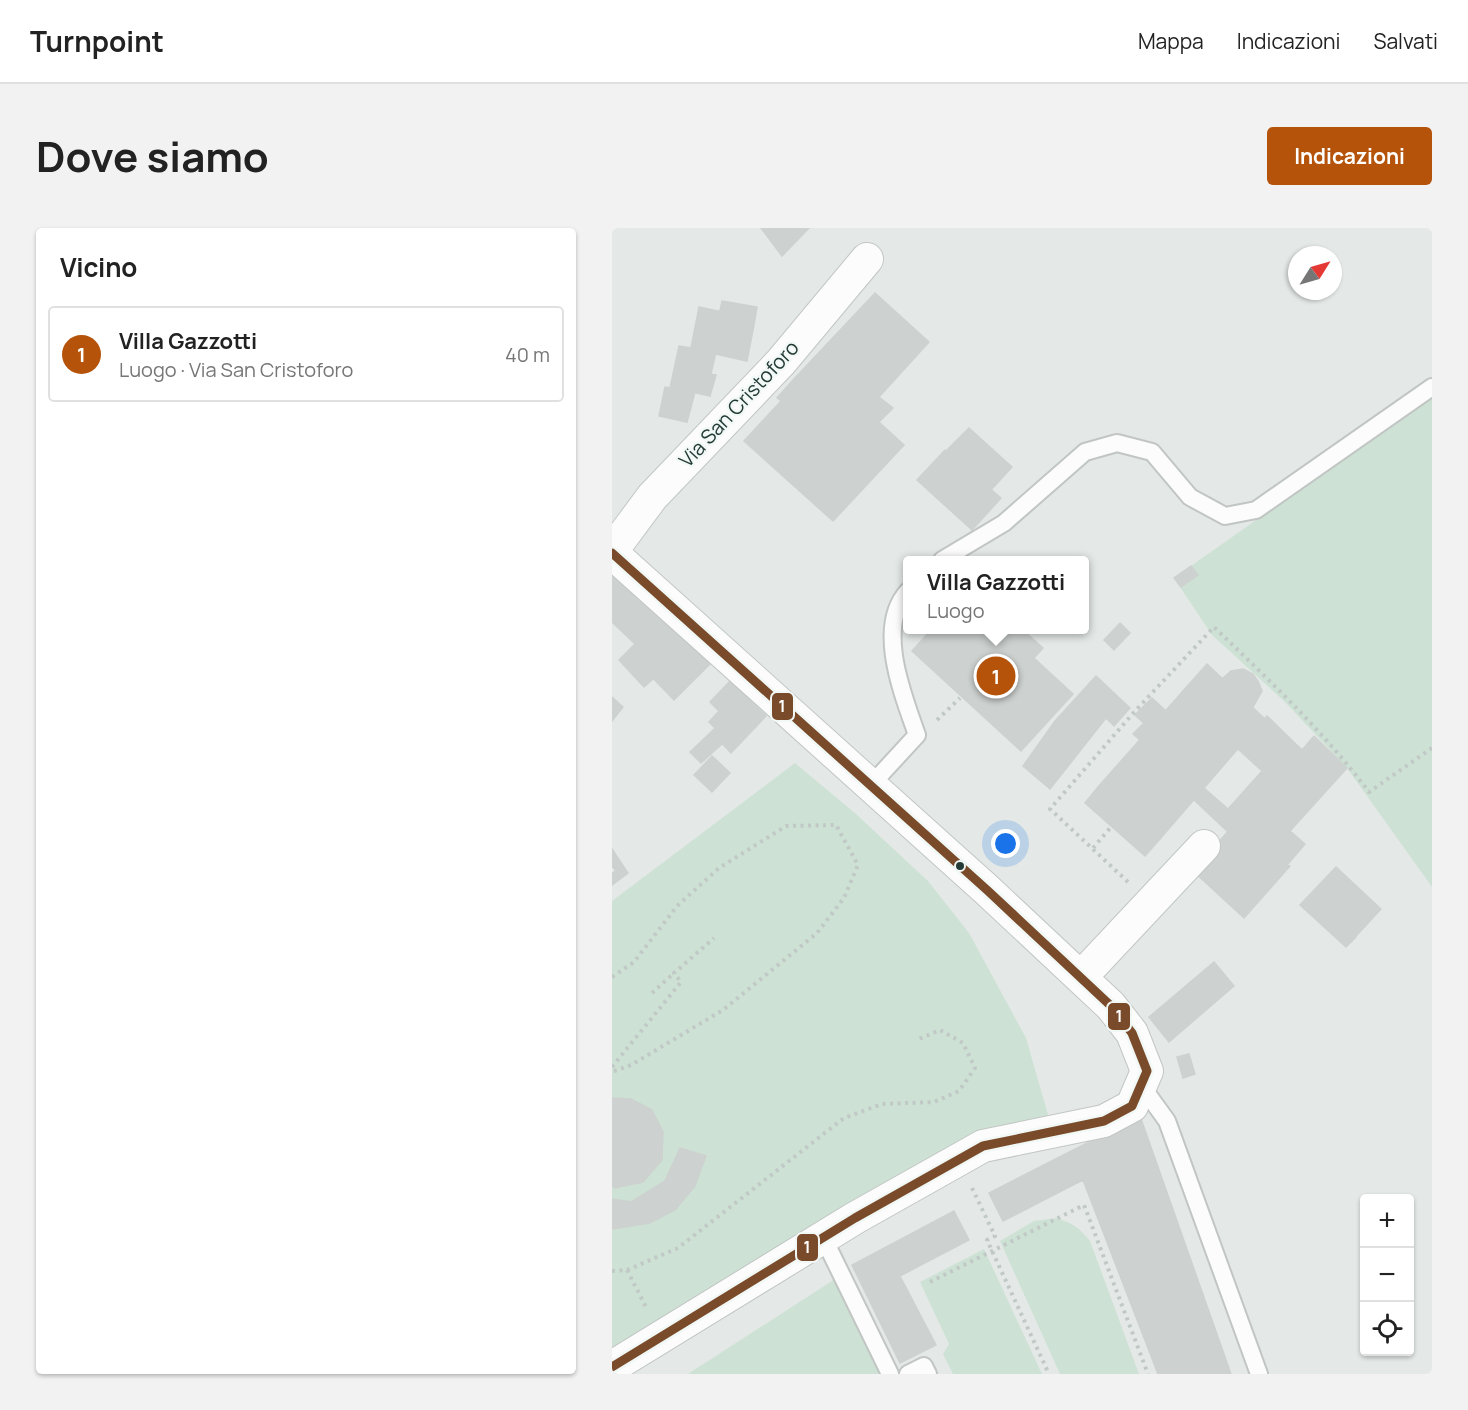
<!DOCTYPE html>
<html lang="it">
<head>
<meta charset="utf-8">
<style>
	:root { --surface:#fff; --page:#f2f2f2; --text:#222; --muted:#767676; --line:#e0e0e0; --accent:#b45309 }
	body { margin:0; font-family:Manrope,sans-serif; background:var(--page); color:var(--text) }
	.controls { position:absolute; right:18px; bottom:18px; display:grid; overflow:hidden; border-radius:6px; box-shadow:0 2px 4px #0004 }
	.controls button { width:54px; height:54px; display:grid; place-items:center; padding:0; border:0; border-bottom:2px solid var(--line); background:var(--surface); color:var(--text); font:30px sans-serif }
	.compass { position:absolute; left:676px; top:18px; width:54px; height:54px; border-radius:50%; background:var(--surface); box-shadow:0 2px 4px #0004; rotate:53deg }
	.you { position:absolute; left:394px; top:616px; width:21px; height:21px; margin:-15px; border:4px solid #fff; border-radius:50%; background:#1a73e8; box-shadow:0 0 0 9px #1a73e833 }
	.badge { display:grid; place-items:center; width:39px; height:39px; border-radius:50%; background:var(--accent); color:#fff; font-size:20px; font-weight:700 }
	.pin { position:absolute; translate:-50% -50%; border:3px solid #fff; box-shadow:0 2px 6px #0006 }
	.popup { position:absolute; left:291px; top:328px; width:186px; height:78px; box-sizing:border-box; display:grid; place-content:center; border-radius:6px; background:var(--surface); filter:drop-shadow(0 2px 4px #0005); font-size:20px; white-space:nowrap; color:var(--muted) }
	.popup b { font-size:22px; color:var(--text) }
	.popup::after { content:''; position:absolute; left:50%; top:100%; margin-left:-12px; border:12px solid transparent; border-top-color:var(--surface) }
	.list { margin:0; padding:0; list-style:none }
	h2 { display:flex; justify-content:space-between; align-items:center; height:78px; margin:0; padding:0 24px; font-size:26px }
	h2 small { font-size:20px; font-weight:400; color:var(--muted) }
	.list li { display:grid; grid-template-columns:39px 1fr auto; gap:18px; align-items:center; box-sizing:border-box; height:96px; margin:0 12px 12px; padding:0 12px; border:2px solid var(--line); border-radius:6px }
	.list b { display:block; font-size:22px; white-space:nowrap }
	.list p { margin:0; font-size:20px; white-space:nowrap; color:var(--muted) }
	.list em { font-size:20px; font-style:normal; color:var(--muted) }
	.icon { flex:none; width:33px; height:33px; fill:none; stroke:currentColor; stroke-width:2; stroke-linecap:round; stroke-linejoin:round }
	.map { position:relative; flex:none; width:820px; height:1146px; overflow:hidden; border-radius:6px }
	header { display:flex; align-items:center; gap:36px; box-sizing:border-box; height:84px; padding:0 30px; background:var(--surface); border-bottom:2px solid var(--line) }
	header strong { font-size:28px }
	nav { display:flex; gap:33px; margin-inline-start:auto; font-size:21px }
	.intro { display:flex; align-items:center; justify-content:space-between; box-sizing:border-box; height:144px; padding:0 36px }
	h1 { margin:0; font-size:42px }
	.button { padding:15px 27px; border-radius:6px; background:var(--accent); color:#fff; font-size:21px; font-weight:700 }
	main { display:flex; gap:36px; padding:0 36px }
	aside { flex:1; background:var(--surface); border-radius:6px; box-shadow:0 2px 4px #0004 }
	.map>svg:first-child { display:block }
	.green { fill:#cee1d5 }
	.building { fill:#cdd1d0; stroke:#cdd2d0; stroke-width:1.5 }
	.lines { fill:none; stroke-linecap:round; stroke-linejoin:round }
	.lane-casing { stroke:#c1c6c4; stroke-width:20 }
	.street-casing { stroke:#c1c6c4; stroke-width:34 }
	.path { stroke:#c1c9c6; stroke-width:4; stroke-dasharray:3 4.5; stroke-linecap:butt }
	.lane { stroke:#fbfcfb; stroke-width:16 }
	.street { stroke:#fbfcfb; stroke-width:32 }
	.bus-1-casing { stroke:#f2f8f5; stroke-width:14 }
	.bus-1 { stroke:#7a4b2a; stroke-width:9 }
	.bus-dot { fill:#233b36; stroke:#f2f8f5; stroke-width:2 }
	.labels { text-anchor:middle; stroke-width:4.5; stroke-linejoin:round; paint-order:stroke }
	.street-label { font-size:20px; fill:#233b36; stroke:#f2f8f5 }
	.line-badge { stroke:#f2f8f5; stroke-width:2 }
	.badge-label { font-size:16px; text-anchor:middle; font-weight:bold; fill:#fff }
</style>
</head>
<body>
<header>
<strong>Turnpoint</strong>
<nav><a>Mappa</a><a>Indicazioni</a><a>Salvati</a></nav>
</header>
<div class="intro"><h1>Dove siamo</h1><a class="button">Indicazioni</a></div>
<main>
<aside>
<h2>Vicino<small></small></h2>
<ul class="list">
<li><span class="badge">1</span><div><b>Villa Gazzotti</b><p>Luogo · Via San Cristoforo</p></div><em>40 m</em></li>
</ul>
</aside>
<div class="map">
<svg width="820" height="1146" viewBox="0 0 820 1146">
	<rect width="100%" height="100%" fill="#e4e9e7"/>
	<path class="green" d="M820,168V659L735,540L673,474L600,407L562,350Z
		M183,535L244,586L316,653L357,705L414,810L436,887L429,904L0,1146V673Z
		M445,990C460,995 468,1000 478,1013L527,1146H448L388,1013L422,993Z
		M372,1021L430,1146H341L331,1126L337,1116L308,1054Z
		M226,1049L275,1146H76Z"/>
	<path class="building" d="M149,0H197L170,28Z
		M263,65L317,114L267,169L281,180L267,194L256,184L237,203L181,152Z
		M110,73L145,79L142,97L110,93L111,84L108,83Z
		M87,79L111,84L104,124L79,120Z
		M110,93L142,97L135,133L103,126Z
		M67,118L104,124L99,146L80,144L75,163L58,160Z
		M80,144L104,147L98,168L75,163Z
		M181,152L237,203L256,184L292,217L221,293L132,213L169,173L165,170Z
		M53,159L83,164L75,194L47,188Z
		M357,200L400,239L379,262L334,223Z
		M333,222L389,270L360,302L305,252Z
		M579,338L586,347L569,359L562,350Z
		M0,342L52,391L23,419L36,431L29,438L41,451L32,459L7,432L23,416L0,394Z
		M52,391L98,436L62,472L29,438L36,431L23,419Z
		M508,395L518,405L502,422L492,412Z
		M319,402H391L395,406L399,402H411L431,420L422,430L461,466L409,523L300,423Z
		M595,436L653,491L630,516L571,463Z
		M631,441L641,446L646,453L650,463L641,479L610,451L619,443Z
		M484,448L518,480L502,498L494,490L438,561L411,538L443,493Z
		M118,453L154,488L119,525L99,504L103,500L97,494L107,483L98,474Z
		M571,463L630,516L548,611L486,559Z
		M0,469L11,479L0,493Z
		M540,470L554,483L538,501L523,487Z
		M655,488L690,522L702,508L735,540L678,603L693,616L676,636L662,625L667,619L651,604L645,610L626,592L661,553L626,521Z
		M532,495L538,501L528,512L521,506Z
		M99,504L110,516L89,535L78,524Z
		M100,528L118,545L100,564L82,547Z
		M650,543L661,553L616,604L582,572L592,560L616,581Z
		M486,559L548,611L533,628L473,575Z
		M626,592L645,610L651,604L667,619L662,625L678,638L632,690L581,643Z
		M0,621L16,645L0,657V645L4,643L0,638Z
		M724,639L769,681L734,719L688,677Z
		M698,667L744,709L734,719L688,677Z
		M602,734L622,758L557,814L537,789Z
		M577,826L583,846L571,850L565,829Z
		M0,870L19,871L40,882L51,904L50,932L31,954L3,960L0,958Z
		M528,888L619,1146H546L471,952L483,928L463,921Z
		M68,920L94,928L83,958L63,982L38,995L0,1001V971L19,974L53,953Z
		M463,921L483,928L471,952L391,993L377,965Z
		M483,928L567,1146H546L471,952Z
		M342,983L357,1012L288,1048L324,1117L288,1135L240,1037Z"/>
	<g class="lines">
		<g class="lane-casing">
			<path id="lane" d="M330,332L392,295L473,224L505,215L540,224L578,269L613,288L644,282L820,159
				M258,558L305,507C291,467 263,399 296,363
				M529,857L555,893L647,1146
				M212,1011L278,1146
				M296,1146L312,1138L316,1146"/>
		</g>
		<g class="street-casing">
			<path id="street" d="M0,323L40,269L169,134L255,31
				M0,325L375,662L499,778L520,805L535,843L520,878L492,893L371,918L243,990L0,1139
				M469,749L592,618"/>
		</g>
		<path class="path" d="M325,492L348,470
			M481,620L499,599
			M516,654L438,581L524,482L602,399C656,451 712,504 757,564L820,520
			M0,749L22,734L65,678L107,640L174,598L224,597L246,637L232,670L205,705L111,782L19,837L0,844
			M40,765L62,745
			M0,839L69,754L62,745L102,710
			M360,960L383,1008L375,1012L437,1146
			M15,1042L35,1081
			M0,1043L15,1042L66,1020L232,890L270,876L322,874L347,863L363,840L351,815L328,802L307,811
			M318,1054L472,977L536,1146"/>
		<use href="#lane" class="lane"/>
		<use href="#street" class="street"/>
		<g class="bus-1-casing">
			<path id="bus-1" d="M0,325L375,662L499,778L520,805L535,843L520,878L492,893L371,918L243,990L0,1139"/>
		</g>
		<use href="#bus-1" class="bus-1"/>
	</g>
	<circle class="bus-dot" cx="348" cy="638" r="5"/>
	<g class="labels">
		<g class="street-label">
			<text transform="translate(127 176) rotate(-47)" y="7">Via San Cristoforo</text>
		</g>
	</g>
	<g class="line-badge">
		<rect x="159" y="464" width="23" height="29" rx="6" fill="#7a4b2a"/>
		<rect x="495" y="774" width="24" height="29" rx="6" fill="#7a4b2a"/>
		<rect x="184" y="1005" width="23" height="29" rx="6" fill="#7a4b2a"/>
	</g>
	<g class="badge-label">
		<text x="170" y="484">1</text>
		<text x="507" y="794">1</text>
		<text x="195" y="1025">1</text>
	</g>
</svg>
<div class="controls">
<button>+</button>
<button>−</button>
<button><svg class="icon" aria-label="locate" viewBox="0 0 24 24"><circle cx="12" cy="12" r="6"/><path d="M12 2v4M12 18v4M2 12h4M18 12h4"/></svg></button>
</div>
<svg class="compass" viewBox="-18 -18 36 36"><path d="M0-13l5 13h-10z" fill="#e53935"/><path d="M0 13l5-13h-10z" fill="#767676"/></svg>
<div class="you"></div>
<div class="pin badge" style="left:384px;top:448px">1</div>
<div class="popup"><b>Villa Gazzotti</b>Luogo</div>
</div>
</main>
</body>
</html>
